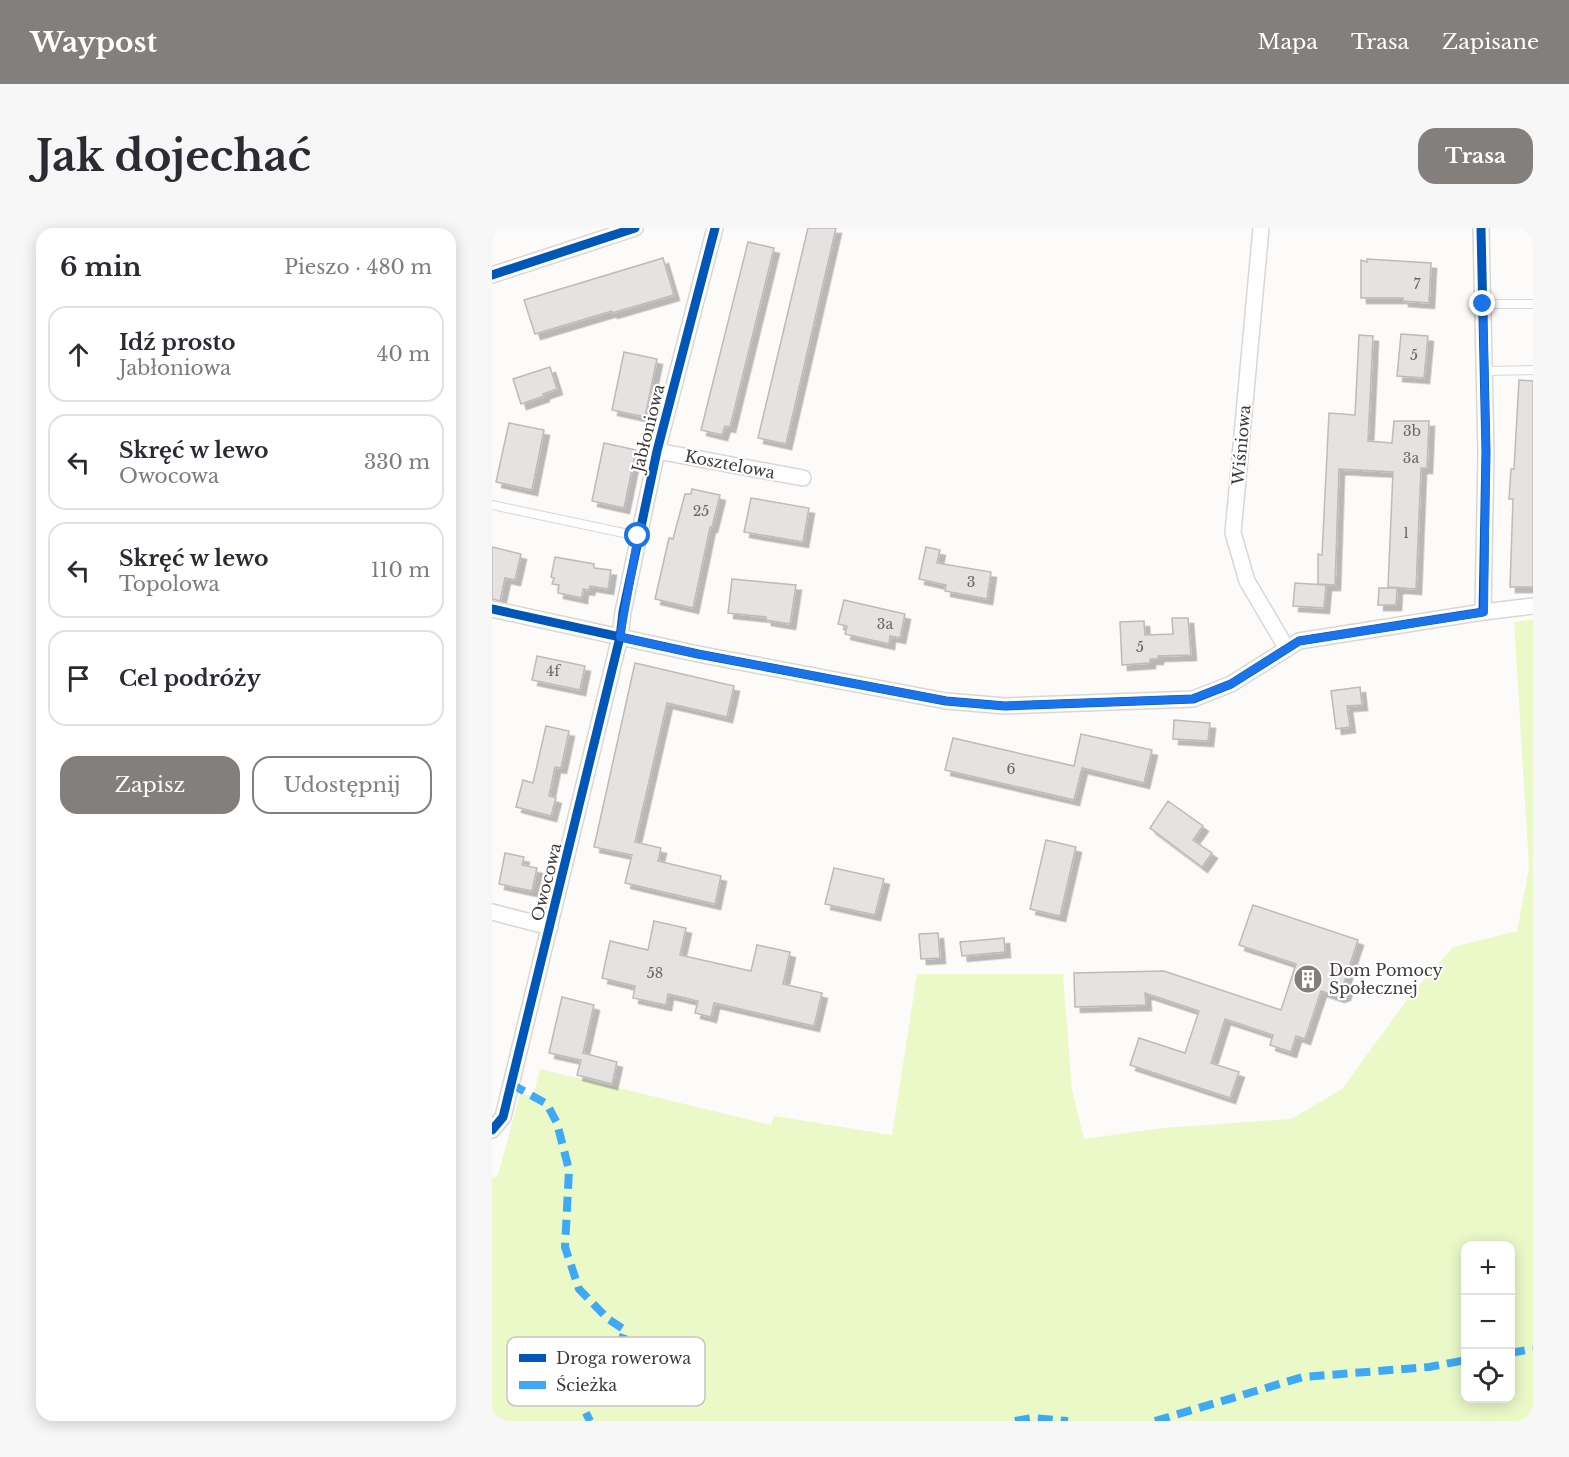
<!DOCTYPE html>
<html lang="pl">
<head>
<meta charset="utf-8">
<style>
	:root { --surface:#fff; --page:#f7f7f7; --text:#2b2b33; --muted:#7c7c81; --line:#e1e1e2; --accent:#827f7c }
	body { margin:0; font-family:"Libre Baskerville",serif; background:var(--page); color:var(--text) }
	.controls { position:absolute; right:18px; bottom:18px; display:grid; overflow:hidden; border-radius:12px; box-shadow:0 3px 15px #0003 }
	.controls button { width:54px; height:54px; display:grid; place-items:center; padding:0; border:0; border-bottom:2px solid var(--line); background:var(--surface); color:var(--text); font:30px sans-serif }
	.stop { position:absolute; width:18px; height:18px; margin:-14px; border:4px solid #1a73e8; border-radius:50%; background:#fff }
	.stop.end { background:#1a73e8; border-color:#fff; box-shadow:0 2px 6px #0008 }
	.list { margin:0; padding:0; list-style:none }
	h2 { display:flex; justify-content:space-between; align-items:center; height:78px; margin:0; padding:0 24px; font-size:26px }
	h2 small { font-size:20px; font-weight:400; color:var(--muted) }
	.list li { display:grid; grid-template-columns:39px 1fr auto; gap:18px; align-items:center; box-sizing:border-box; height:96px; margin:0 12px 12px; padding:0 12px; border:2px solid var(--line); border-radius:18px }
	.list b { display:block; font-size:22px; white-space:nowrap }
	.list p { margin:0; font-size:20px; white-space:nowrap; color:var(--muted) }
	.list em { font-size:20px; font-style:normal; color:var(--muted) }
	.actions { display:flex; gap:12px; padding:18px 24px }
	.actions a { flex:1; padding:14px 0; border:2px solid var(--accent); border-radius:18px; text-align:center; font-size:21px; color:var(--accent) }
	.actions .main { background:var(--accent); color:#fff }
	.icon { flex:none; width:33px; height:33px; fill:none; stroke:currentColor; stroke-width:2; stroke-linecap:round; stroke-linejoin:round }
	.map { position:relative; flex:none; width:1041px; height:1193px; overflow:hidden; border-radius:18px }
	header { display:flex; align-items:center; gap:36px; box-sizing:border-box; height:84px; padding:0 30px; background:var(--accent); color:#fff }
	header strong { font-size:28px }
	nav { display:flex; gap:33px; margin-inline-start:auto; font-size:21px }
	.intro { display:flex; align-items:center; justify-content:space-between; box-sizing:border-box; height:144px; padding:0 36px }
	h1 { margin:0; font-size:42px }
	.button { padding:15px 27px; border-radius:18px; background:var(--accent); color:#fff; font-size:21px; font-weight:700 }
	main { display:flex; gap:36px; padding:0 36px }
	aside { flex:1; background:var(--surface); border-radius:18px; box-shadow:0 3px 15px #0003 }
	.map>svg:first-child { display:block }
	.green { fill:#ebf9c9; fill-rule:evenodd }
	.building { fill:#e5e2e1; stroke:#bebab9; stroke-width:1.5; filter:url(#shadow) }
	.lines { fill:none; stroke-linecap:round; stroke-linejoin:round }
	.service-casing { stroke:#d9d7d4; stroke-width:10 }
	.minor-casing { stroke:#d9d7d4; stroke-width:18 }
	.service { stroke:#fffefe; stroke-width:8 }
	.minor { stroke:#fffefe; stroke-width:15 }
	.quiet { stroke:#3fa9f5; stroke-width:8; stroke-dasharray:15 8; stroke-linecap:butt }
	.cycleway-casing { stroke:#fff; stroke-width:13 }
	.cycleway { stroke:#0057b8; stroke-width:9 }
	.route { stroke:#1a73e8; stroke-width:8 }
	.labels { text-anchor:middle; stroke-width:4.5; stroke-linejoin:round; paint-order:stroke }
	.number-label { font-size:14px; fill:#686662 }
	.street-label { font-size:16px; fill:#3f3c38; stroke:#fff }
	.poi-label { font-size:16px; fill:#3f3c38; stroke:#fff; text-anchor:start }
	.key { fill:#fff; stroke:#c5c4c3; stroke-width:1.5 }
	.key-label { font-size:16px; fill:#3f3c38 }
</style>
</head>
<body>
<header>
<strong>Waypost</strong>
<nav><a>Mapa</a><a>Trasa</a><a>Zapisane</a></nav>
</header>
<div class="intro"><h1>Jak dojechać</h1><a class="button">Trasa</a></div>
<main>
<aside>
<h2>6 min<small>Pieszo · 480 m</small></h2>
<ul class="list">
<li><svg class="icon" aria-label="ahead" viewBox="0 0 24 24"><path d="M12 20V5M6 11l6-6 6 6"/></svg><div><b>Idź prosto</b><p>Jabłoniowa</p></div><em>40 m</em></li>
<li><svg class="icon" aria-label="left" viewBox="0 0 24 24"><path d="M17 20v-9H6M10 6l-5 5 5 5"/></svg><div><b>Skręć w lewo</b><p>Owocowa</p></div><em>330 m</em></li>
<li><svg class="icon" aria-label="left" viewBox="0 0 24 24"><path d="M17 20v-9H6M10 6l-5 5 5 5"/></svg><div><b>Skręć w lewo</b><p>Topolowa</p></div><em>110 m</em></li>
<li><svg class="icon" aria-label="arrive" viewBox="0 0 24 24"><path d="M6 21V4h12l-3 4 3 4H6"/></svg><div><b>Cel podróży</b></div></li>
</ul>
<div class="actions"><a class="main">Zapisz</a><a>Udostępnij</a></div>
</aside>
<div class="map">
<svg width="1041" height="1193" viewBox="0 0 1041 1193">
	<defs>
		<filter id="shadow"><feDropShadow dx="5.5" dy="5.5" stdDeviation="0" flood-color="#0004"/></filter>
	</defs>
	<rect width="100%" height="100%" fill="#fdfbf9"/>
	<path class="green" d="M1041,391V1193H0V950L6,947L28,866L41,868L48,841L279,897L282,888L400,907L425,746H571L580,862L592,911L671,900L799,891L850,861L920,765L961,719L1025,703L1037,640L1022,394ZM974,1018H1018V1170H974Z"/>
	<path class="building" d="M316,0H344L294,216L266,210Z
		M256,14L282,20L238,199L233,198L230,207L209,202Z
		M171,30L182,67L120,85V83L43,106L32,72Z
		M875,31L939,35L937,75L911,73V70H869V32L875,34Z
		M909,106L936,108L932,150L905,148Z
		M867,107L881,108L876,213L900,215L902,193H937L935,240H929L924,361L896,359L901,244L847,241L843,357L826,356V326L830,327L837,185L863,187Z
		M132,124L165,131L153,189L120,182Z
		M58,139L65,161L51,166L52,168L29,176L21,151Z
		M1027,152L1041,153V359H1018L1021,271H1017L1019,241H1022Z
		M17,195L52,202L40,262L4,254Z
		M112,215L144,222L132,280L100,273Z
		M200,261L228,267L220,299H218L201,380L163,371L177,310L181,311L193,266H199Z
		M259,270L317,280L311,314L252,304Z
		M0,319L29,326L23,352L13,350L8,373L0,371Z
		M434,319L448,322L445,335L499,344L495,371L453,363L454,357L427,351Z
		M63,329L102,336V340L119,342L116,361L98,358L97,362L91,361L90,370L66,365L67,357L60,356L62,350L59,349Z
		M240,351L304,357L298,396L274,392V389L236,385Z
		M803,355L834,357L832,380L801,378Z
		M887,360H905L904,377H886Z
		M352,372L413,386L408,410L398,408L397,416L353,406L355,398L346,396Z
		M680,390H696L699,427L666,428V431H658V435L630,437L628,394L652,393L653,407L681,406Z
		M45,428L93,438L88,462L40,452Z
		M143,435L242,458L235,489L175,475L143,614L169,620L166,633L229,648L223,676L133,655L140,627L102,619Z
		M868,459L870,477L855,478L858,499L844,501L839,463Z
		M682,492L718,495L716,513L681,511Z
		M54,498L77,503L69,540L63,539L57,568L64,570L59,588L24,579L31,552L41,555Z
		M589,506L660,522L652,555L590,540L582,572L453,542L461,510L582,538Z
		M676,573L711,598L701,612L720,625L710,639L658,600Z
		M554,612L584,619L568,688L538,681Z
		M13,625L32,629L30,637L45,640L40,663L7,656Z
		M342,640L392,651L383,687L333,676Z
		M761,677L866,712L852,755L855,761L853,767L847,769L829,763L813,811L804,808L799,824L778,817L781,807L733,791L719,835L747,844L738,870L638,837L647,810L693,825L707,783L653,765L654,777L583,779L582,745L672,743L789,782L804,736L747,717Z
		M162,693L194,700L188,727L259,743L265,717L298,724L291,756L330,765L322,798L222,775L219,789L203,785L206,773L176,766L174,777L141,770L143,758L110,750L118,713L156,722Z
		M446,705L448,730L429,731L427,706Z
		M512,710L513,724L470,728L468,714Z
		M70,769L102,777L91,825L125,834L120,856L85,847L89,832L57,825Z"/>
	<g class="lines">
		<g class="service-casing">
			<path id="service" d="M991,76H1041
				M992,143L1041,142
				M0,277L146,308"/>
		</g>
		<g class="minor-casing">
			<path id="minor" d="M769,0L741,305L755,353L795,421
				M989,0L994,224L991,384
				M0,47L143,0
				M165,223L311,250
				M0,381L206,426L454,473L513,478L701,471L739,456L807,413L991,384L1041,378
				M0,684L58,699
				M0,902L11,889L128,409L131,384L165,223L223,0"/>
		</g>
		<use href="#service" class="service"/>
		<use href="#minor" class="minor"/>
		<path class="quiet" d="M19,856L55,876L65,895L77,942L73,1019L87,1061L116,1091L133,1102L126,1124L101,1147L92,1181L98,1193
			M1018,1125L1041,1121
			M523,1193L541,1190L576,1193
			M663,1193L811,1149L937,1139L974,1132"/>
		<g class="cycleway-casing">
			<path id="cycleway" d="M0,47L143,0
				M0,381L206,426L454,473L513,478L701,471L739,456L807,413L991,384L994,224L989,0
				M0,902L11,889L128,409L131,384L165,223L223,0"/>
		</g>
		<use href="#cycleway" class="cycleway"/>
	</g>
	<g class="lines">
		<path class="route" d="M146,308L128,409L206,426L454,473L513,478L700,471L739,456L807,413L992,384L994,224L991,76"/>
	</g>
	<defs>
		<g id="building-disc" transform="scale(1.5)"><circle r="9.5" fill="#827f7c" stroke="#fff"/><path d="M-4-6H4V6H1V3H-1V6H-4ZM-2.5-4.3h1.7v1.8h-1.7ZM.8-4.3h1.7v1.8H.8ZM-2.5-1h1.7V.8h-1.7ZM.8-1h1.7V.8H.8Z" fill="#fff"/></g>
	</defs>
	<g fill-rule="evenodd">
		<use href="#building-disc" x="816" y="751"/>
	</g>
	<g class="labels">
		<g class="number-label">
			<text x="925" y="61">7</text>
			<text x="922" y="132">5</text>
			<text x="920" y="208">3b</text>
			<text x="919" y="235">3a</text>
			<text x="209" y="288">25</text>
			<text x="914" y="310">1</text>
			<text x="479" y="359">3</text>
			<text x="393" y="401">3a</text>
			<text x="648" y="424">5</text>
			<text x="61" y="448">4f</text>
			<text x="519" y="546">6</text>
			<text x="163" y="750">58</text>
		</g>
		<g class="street-label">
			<text transform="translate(156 200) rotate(-76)" y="6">Jabłoniowa</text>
			<text transform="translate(749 217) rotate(-85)" y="6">Wiśniowa</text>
			<text transform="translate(238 236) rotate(11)" y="6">Kosztelowa</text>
			<text transform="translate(54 654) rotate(-76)" y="6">Owocowa</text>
		</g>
		<g class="poi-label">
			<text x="837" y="748">Dom Pomocy<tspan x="837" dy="18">Społecznej</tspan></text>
		</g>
	</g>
	<rect x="15" y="1109" width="198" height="69" rx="9" class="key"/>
	<rect x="27" y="1126" width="27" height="8" fill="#0057b8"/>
	<rect x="27" y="1153" width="27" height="8" fill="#3fa9f5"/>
	<g class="key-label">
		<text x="64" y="1136">Droga rowerowa</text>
		<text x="64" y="1163">Ścieżka</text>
	</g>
</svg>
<div class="controls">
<button>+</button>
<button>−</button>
<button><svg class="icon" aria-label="locate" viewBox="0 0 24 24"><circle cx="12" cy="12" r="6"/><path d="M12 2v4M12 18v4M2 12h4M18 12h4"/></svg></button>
</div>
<div class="stop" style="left:146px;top:308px"></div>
<div class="stop end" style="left:991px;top:76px"></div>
</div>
</main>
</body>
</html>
